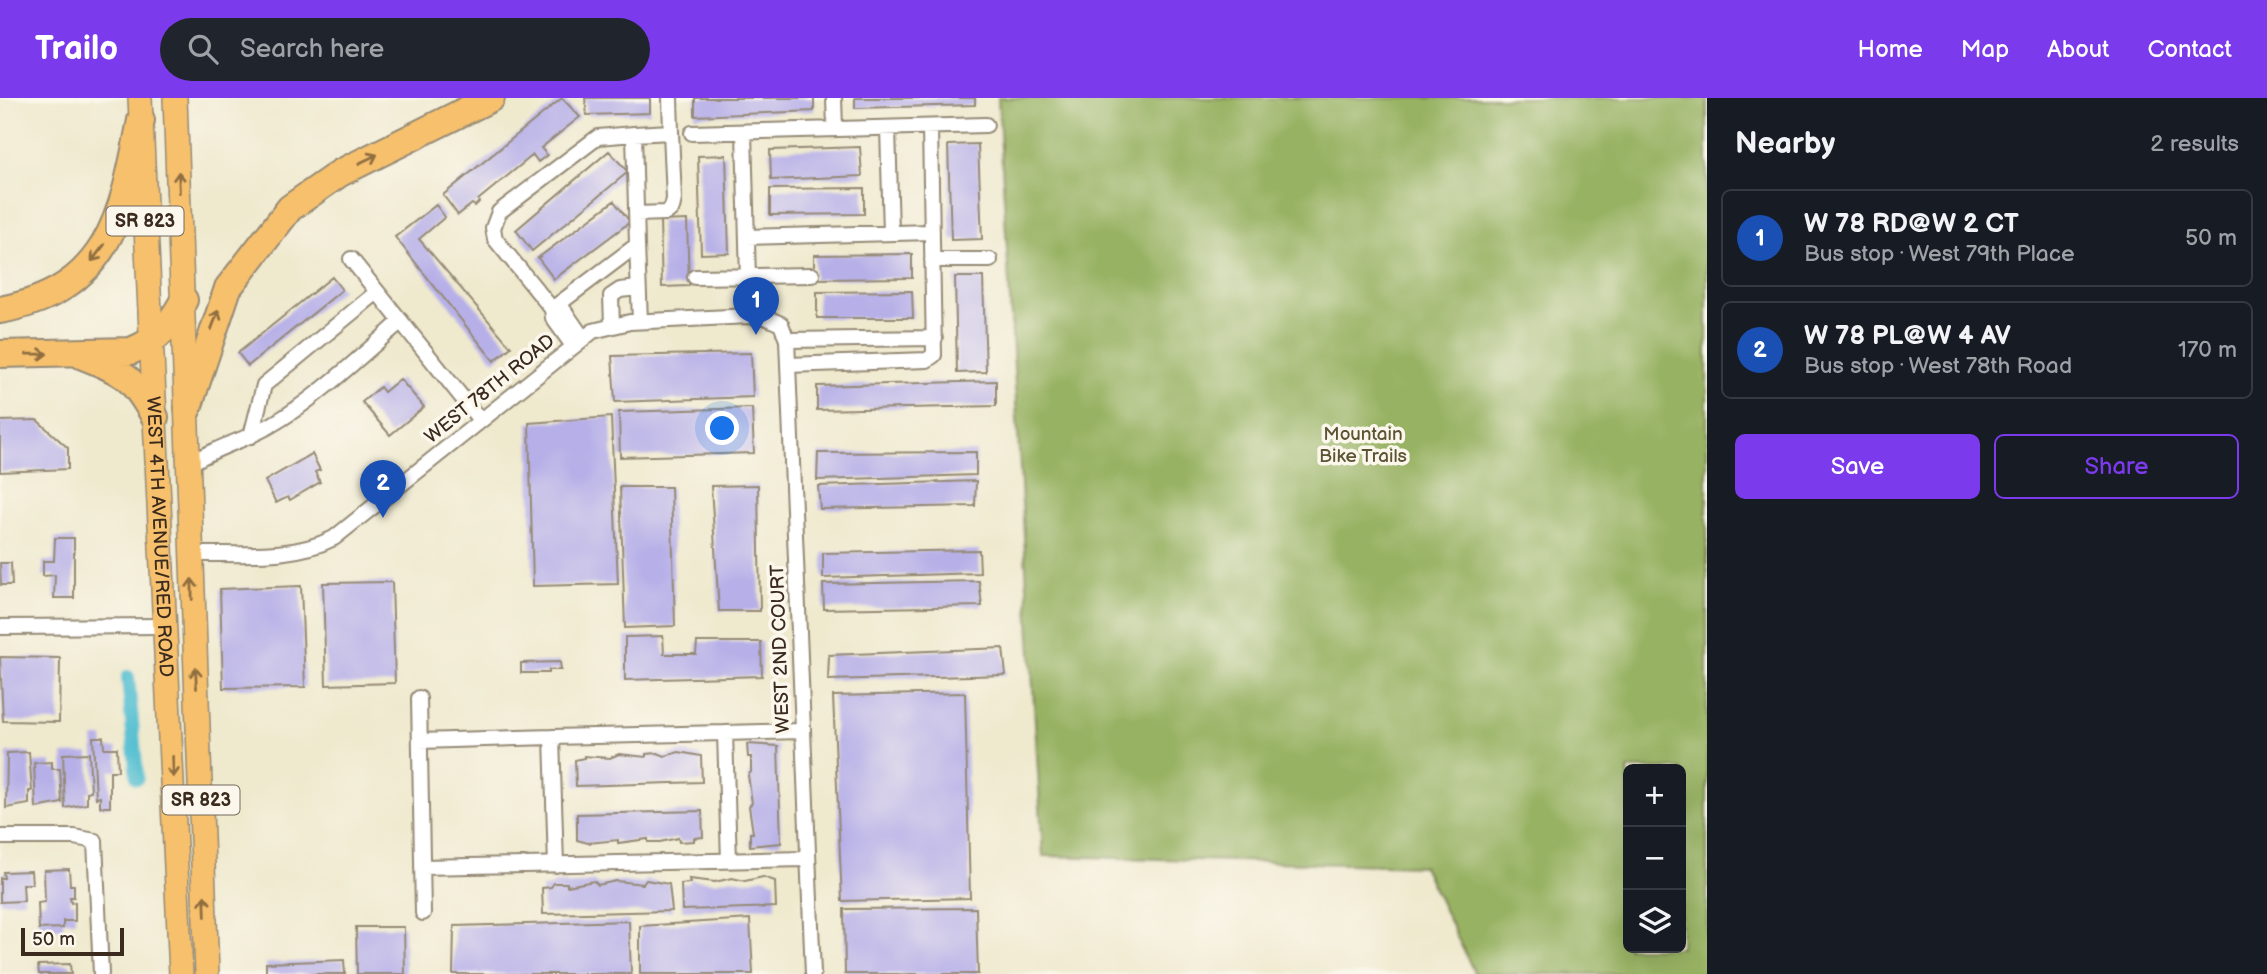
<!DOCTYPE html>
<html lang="en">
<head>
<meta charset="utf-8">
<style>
	:root { --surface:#171b24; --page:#20242c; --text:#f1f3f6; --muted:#9ea1a6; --line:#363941; --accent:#7c3aed }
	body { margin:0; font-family:"Balsamiq Sans",sans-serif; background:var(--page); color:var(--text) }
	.controls { position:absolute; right:21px; bottom:21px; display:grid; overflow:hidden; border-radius:10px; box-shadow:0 7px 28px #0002 }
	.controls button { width:63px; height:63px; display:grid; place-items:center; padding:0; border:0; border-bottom:2px solid var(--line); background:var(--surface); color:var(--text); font:35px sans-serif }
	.scale { position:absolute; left:21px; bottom:18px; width:103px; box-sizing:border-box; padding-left:7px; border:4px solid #3b2a1e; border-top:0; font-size:19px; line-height:24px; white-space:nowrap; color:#3b2a1e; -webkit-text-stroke:5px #fbf7ec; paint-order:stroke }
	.you { position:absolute; left:723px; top:331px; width:24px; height:24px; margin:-18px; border:5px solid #fff; border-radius:50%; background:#1a73e8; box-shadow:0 0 0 10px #1a73e833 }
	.badge { display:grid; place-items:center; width:46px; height:46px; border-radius:50%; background:var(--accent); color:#fff; font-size:23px; font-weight:700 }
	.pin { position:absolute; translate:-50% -58px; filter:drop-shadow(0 2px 4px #0008) }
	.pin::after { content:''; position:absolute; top:37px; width:24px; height:21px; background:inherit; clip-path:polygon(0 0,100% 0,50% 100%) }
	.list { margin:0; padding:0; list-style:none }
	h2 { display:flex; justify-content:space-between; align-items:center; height:91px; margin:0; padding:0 28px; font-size:30px }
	h2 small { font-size:23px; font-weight:400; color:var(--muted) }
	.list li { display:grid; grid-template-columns:46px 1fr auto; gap:21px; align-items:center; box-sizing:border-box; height:98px; margin:0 14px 14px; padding:0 14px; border:2px solid var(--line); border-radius:10px }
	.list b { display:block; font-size:26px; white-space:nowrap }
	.list p { margin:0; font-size:23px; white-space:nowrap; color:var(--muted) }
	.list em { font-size:23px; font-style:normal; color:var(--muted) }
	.actions { display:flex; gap:14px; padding:21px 28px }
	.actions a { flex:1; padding:16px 0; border:2px solid var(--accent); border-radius:10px; text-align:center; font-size:24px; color:var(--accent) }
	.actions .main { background:var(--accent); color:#fff }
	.icon { flex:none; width:38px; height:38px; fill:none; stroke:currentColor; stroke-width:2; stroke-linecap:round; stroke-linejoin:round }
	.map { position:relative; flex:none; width:1707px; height:876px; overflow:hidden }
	header { display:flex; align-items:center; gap:42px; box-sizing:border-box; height:98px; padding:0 35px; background:var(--accent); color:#fff }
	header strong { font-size:33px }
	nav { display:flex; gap:38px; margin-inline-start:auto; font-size:24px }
	.search { width:490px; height:63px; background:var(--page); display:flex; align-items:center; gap:18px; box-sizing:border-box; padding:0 24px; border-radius:38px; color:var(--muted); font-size:26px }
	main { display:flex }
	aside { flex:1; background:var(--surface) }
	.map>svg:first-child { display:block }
	.forest { fill:#98b263; stroke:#6a6e40; stroke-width:2; fill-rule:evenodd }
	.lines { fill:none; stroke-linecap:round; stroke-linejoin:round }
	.canal { stroke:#55bfd1; stroke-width:14 }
	.building { fill:#b7b0e8 }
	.street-casing { stroke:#958a76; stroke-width:18 }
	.primary-casing { stroke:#958a76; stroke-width:26 }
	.highway-casing { stroke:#958a76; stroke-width:30 }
	.street { stroke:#fff; stroke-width:14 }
	.primary { stroke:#f7c06c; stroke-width:23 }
	.highway { stroke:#f7c06c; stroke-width:26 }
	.oneway { stroke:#906e41 }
	.labels { text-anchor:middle; stroke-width:7; stroke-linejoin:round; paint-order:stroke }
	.shield { fill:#fbf7ec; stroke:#75685c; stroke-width:2 }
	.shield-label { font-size:18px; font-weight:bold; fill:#3b2a1e }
	.street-label { font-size:19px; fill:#3b2a1e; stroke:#fbf7ec }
	.park-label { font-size:19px; fill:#5c5333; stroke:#fbf7ec }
</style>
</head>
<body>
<header>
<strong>Trailo</strong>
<div class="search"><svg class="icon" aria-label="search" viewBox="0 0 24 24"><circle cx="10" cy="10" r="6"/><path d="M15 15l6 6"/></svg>Search here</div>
<nav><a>Home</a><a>Map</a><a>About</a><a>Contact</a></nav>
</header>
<main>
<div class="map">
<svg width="1707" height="876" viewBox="0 0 1707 876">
	<rect width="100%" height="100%" fill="#fbf7ec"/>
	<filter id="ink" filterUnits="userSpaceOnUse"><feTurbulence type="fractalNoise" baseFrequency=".0143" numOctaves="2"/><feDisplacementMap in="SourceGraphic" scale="14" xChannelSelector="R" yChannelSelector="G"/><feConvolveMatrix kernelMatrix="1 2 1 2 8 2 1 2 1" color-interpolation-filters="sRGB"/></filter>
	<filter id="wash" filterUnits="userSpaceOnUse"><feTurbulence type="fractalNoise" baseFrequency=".00686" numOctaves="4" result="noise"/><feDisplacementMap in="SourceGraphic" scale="28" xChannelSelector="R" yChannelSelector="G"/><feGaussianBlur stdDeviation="1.57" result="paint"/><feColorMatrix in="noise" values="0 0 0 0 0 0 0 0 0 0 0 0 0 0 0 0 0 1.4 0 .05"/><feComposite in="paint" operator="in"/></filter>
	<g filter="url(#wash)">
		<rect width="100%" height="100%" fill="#efe9ce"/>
		<path class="forest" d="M998,0H1707V876H1475L1423,768L1043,758ZM1628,671H1681V850H1628Z"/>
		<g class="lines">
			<path class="canal" d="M128,579L137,680"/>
		</g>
		<g id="blocks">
			<path class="building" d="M562,0L580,19L541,50L547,57L538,64L533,57L478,102L479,104L475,108L472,106L458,117L443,97Z
				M585,0H650V15L587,17Z
				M695,0H814V13L695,18Z
				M855,0H975V7L855,10Z
				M978,46L982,141L951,142L948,47Z
				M860,49L862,78L771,82L770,52Z
				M609,53L628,74L532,153L516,132Z
				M726,57L729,155L701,156L698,58Z
				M864,90V116L770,117V91Z
				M614,103L630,124L554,181L538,160Z
				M436,107L445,119L419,141L511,249L494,263L395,139Z
				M687,122L689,188L662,189L660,123Z
				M912,156V180L814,181V157Z
				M332,179L342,192L248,268L238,255Z
				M955,179H983L986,274L957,275Z
				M912,193L913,220H817V194Z
				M751,255L753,299L615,304L612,258Z
				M400,281L424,309L390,337L362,304L380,289L384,294Z
				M996,283V308L817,312V288Z
				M752,310L754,355L620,359L619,314Z
				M611,319L618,486L533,488L529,325Z
				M37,322L68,350V371L0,374V323Z
				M976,354V377L817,382L818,355Z
				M312,356L320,372L315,374L320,384L290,402L288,399L276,405L265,383Z
				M976,383L975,408L820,411L818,388Z
				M758,387L760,513H719L711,388Z
				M620,389H671L675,528L625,530Z
				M55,440H74V500H54L55,477L43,478V463H54Z
				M979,452L980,475L823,480V455Z
				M0,465H11L12,487H1Z
				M979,483L982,508L824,511L823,486Z
				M392,484L395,585L326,587L323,485Z
				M301,488L305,589L223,590L220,491Z
				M663,538L664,556H696L697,544H761L762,578L625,582V539Z
				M1003,550L1006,577L828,582L829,557Z
				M0,559L60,560L59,624L3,623Z
				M560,564L561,572H549V575H521V565Z
				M965,595L970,800L842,803L833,598Z
				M93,639H103L104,650H117L118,673H110V709H100V699L96,700Z
				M747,646L778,648L781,745L750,748V735H753L749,708L752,705L748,677L751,674V659H748Z
				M29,654L32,693H29V706L6,710L7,655Z
				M679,654L701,658L702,684L576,688L575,662L584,660V658L610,660L619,656L646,659V656L658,655L665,658Z
				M89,655L91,693L87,694V706L65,710L63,656Z
				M52,664V671H60L62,705L36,710L34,665Z
				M702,713L703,739L694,740V743L679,744L678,740L660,744H648V741L618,745V742L588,745L577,742V716Z
				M69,771L70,787H74V799H70L71,805L75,804V823H63V830L39,831L38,805L45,804L44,772Z
				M31,773L32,786H23L24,803L0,804V780H4L3,774Z
				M763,779L775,783L776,809L682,812L681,786L690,785L689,781L715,784L732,780L745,783Z
				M646,782L669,786L672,813L543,816L542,790L551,789L554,785H567V788L594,783L598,787L616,783L643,786Z
				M976,810L978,876H845L844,811Z
				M750,821L753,876H640V828Z
				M629,823L631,876H453L454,828Z
				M356,829H404L405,876H357Z
				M344,862L345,876H266V865Z
				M70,866L71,876H39L38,867Z"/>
		</g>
	</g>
	<g filter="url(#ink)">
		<use href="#blocks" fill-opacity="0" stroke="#958a76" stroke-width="2"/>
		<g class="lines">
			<g class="street-casing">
				<path id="street" d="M670,0L671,34
					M834,0L835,31
					M888,30L891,135
					M744,34L749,218
					M692,35L986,27
					M634,36L637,147L552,211L495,141L493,130L499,114L598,39Z
					M634,36L671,34L674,101L672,110L666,115L636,116
					M747,139L932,134
					M637,147L640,223
					M351,161L480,322
					M932,162H990
					M695,179L812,177
					M612,226L611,198L620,192L638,190
					M787,242L935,240
					M573,248L553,220L552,211H563L583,240
					M788,267L927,262L934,257L930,29
					M251,338L264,287L377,194
					M190,366C215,349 244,343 271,327C312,304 365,255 401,223
					M191,456C238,455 291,462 334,440L593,233L630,224L749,218L765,219L781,226L787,242L813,876
					M0,529L166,528
					M419,600L423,815
					M725,635L802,633
					M420,643L552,639
					M0,739H74L95,743L101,876
					M556,767L552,639L725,635L729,763
					M422,769L807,761"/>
			</g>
			<g class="primary-casing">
				<g id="primary">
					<path id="s1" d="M140,0L181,876"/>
					<path d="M175,0L207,876"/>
				</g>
			</g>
			<g class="highway-casing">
				<path id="highway" d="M0,212C110,192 123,116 141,22
					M0,256L131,253C159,242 170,227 184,202
					M83,258C126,275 132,279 155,319
					M188,310L228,190L290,110L340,75L491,0"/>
			</g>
			<use href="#street" class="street"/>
			<use href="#primary" class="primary"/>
			<use href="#highway" class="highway"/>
		</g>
		<defs><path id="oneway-shaft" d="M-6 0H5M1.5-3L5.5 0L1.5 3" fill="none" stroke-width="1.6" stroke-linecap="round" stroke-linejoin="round" transform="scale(1.75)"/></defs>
		<g class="oneway">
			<use href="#oneway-shaft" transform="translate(368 61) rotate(-26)"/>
			<use href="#oneway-shaft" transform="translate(179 84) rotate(-92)"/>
			<use href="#oneway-shaft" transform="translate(98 155) rotate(128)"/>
			<use href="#oneway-shaft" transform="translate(215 222) rotate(-69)"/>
			<use href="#oneway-shaft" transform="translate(37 256) rotate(-1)"/>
			<use href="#oneway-shaft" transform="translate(192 491) rotate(-91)"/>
			<use href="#oneway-shaft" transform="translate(196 580) rotate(-93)"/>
			<use href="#oneway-shaft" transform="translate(173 669) rotate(88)"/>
			<use href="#oneway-shaft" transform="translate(205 808) rotate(-92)"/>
		</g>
	</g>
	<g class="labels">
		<g class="shield">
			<rect x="106.5" y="108.5" width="77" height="29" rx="5"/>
			<rect x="162.5" y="687.5" width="77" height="29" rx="5"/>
		</g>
		<g class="shield-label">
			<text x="145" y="129">SR 823</text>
			<text x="201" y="708">SR 823</text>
		</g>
		<g class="street-label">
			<text transform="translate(489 290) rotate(-39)" y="7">WEST 78TH ROAD</text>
			<text dy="7" stroke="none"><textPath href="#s1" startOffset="439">WEST 4TH AVENUE/RED ROAD</textPath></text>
			<text transform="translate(779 551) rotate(-92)" y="7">WEST 2ND COURT</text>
		</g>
		<g class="park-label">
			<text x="1363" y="342">Mountain<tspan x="1363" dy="22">Bike Trails</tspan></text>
		</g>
	</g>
</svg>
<div class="controls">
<button>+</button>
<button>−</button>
<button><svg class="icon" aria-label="layers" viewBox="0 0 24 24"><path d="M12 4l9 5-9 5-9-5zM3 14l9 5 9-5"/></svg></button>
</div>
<div class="scale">50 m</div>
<div class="you"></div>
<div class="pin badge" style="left:756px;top:237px;background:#1a4fb4">1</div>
<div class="pin badge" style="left:383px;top:420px;background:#1a4fb4">2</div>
</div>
<aside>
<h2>Nearby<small>2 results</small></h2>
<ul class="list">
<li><span class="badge" style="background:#1a4fb4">1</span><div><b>W 78 RD@W 2 CT</b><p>Bus stop · West 79th Place</p></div><em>50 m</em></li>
<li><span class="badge" style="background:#1a4fb4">2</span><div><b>W 78 PL@W 4 AV</b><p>Bus stop · West 78th Road</p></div><em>170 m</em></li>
</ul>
<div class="actions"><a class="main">Save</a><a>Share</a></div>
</aside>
</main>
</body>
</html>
